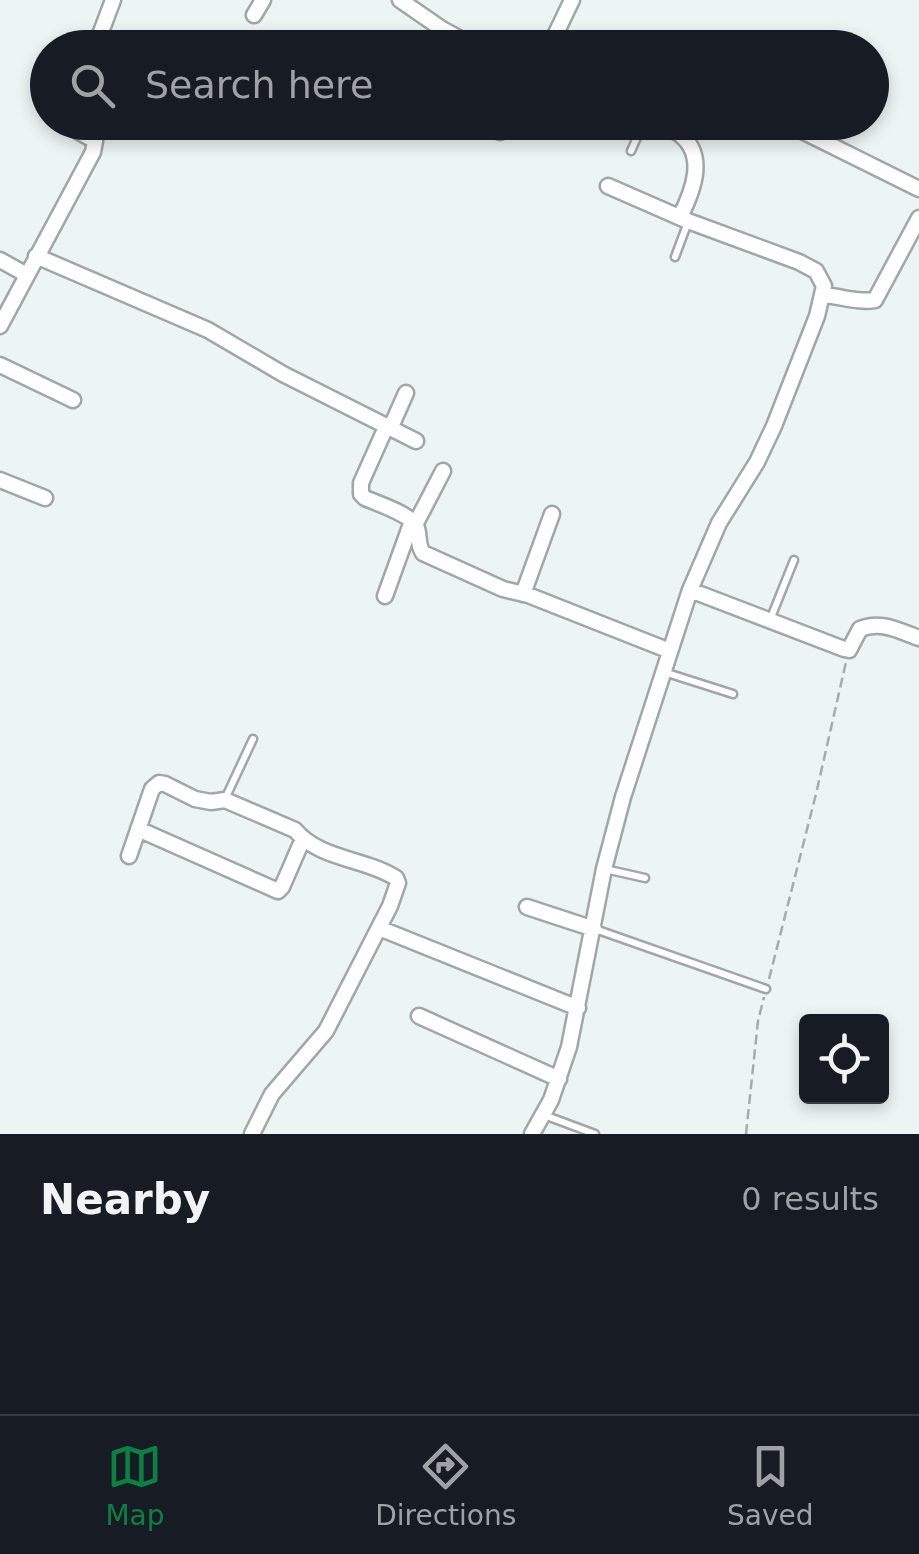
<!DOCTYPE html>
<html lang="en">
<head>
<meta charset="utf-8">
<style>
	:root { --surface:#171b24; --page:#20242c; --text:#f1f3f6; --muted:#9ea1a6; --line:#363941; --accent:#0b8043 }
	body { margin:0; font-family:"DejaVu Sans",sans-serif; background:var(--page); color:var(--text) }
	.controls { position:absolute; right:30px; bottom:30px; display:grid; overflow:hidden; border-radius:10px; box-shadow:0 5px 15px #0003 }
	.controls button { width:90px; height:90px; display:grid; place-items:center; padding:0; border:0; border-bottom:2px solid var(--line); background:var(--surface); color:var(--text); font:50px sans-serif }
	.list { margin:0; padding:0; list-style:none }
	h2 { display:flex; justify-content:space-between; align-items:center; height:130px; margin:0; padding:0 40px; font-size:42px }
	h2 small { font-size:32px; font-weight:400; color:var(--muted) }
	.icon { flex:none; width:55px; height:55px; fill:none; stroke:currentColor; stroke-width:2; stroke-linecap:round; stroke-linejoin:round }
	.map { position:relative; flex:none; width:919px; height:1134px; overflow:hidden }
	.search { position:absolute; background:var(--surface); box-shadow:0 5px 15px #0003; left:30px; right:30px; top:30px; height:110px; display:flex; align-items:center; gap:25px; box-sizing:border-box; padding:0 35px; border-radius:55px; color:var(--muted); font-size:38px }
	.sheet { height:280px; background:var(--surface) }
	nav { display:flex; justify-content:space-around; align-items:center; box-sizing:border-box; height:140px; border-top:2px solid var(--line); background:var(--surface); font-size:28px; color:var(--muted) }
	nav a { display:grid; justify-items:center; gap:5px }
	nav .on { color:var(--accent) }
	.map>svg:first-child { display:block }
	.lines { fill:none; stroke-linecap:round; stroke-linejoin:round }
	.lane-casing { stroke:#a0a7a7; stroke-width:11 }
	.street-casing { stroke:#a0a7a7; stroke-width:19 }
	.path { stroke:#a6acac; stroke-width:2.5; stroke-dasharray:10 5; stroke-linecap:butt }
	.lane { stroke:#fff; stroke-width:6 }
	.street { stroke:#fff; stroke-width:14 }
</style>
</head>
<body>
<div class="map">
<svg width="919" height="1134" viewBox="0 0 919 1134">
	<rect width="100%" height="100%" fill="#edf4f4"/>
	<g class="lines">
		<g class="lane-casing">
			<path id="lane" d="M631,151L644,122
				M675,257L688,222
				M770,620L794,560
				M664,672L733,694
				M225,799L253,739
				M605,869L645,878
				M595,929L766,989
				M544,1115L595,1134"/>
		</g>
		<g class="street-casing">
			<path id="street" d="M400,0L442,29L477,48
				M254,15L263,0
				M95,48L113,0
				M549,48L572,0
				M655,122C663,126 672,129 678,133C708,154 693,191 680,217
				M784,122L919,189
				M500,132L504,122
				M36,256L208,330L283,374L416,441
				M0,260L27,275
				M823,295C840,296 858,303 875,300L919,218
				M0,326L93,152L95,141L74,129L69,122
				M0,365L73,400
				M386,427L361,483V494L365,498C378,504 412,514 417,528C420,538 417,544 423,553L503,589L528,595L670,651
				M390,429L406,393
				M0,480L45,498
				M415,525L443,471
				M690,590L844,649L849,650L860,629C881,620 899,631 919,638
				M523,594L552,514
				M385,596L412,521
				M138,829L278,891L282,887L302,841
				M129,856L152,789L159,783L165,784L195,799L211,802L225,800L295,830C320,860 365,858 396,878L398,883L390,906L326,1031L272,1094L252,1134
				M527,907L594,929
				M379,928L578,1008
				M419,1016L559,1079
				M532,1134L551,1100L569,1047L604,869L623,797L690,590L719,523L757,462L774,426L817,316L824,286L816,271L799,262L688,221L608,186"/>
		</g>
		<path class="path" d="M769,979L816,794L846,662
			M746,1134L758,1021L764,997"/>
		<use href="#lane" class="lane"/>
		<use href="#street" class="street"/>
	</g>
</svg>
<div class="controls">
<button><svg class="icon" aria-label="locate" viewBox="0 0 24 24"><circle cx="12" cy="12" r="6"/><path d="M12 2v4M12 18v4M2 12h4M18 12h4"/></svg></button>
</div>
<div class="search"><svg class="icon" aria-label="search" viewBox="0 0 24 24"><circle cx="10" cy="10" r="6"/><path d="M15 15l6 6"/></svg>Search here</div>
</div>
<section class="sheet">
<h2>Nearby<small>0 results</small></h2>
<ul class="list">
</ul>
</section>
<nav>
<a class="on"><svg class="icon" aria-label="map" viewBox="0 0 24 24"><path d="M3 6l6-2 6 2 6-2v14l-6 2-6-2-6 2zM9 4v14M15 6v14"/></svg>Map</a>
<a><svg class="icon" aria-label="directions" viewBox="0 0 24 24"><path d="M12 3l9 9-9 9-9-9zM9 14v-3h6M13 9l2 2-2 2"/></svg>Directions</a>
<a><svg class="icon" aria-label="saved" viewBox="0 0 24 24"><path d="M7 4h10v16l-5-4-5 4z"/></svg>Saved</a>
</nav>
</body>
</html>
